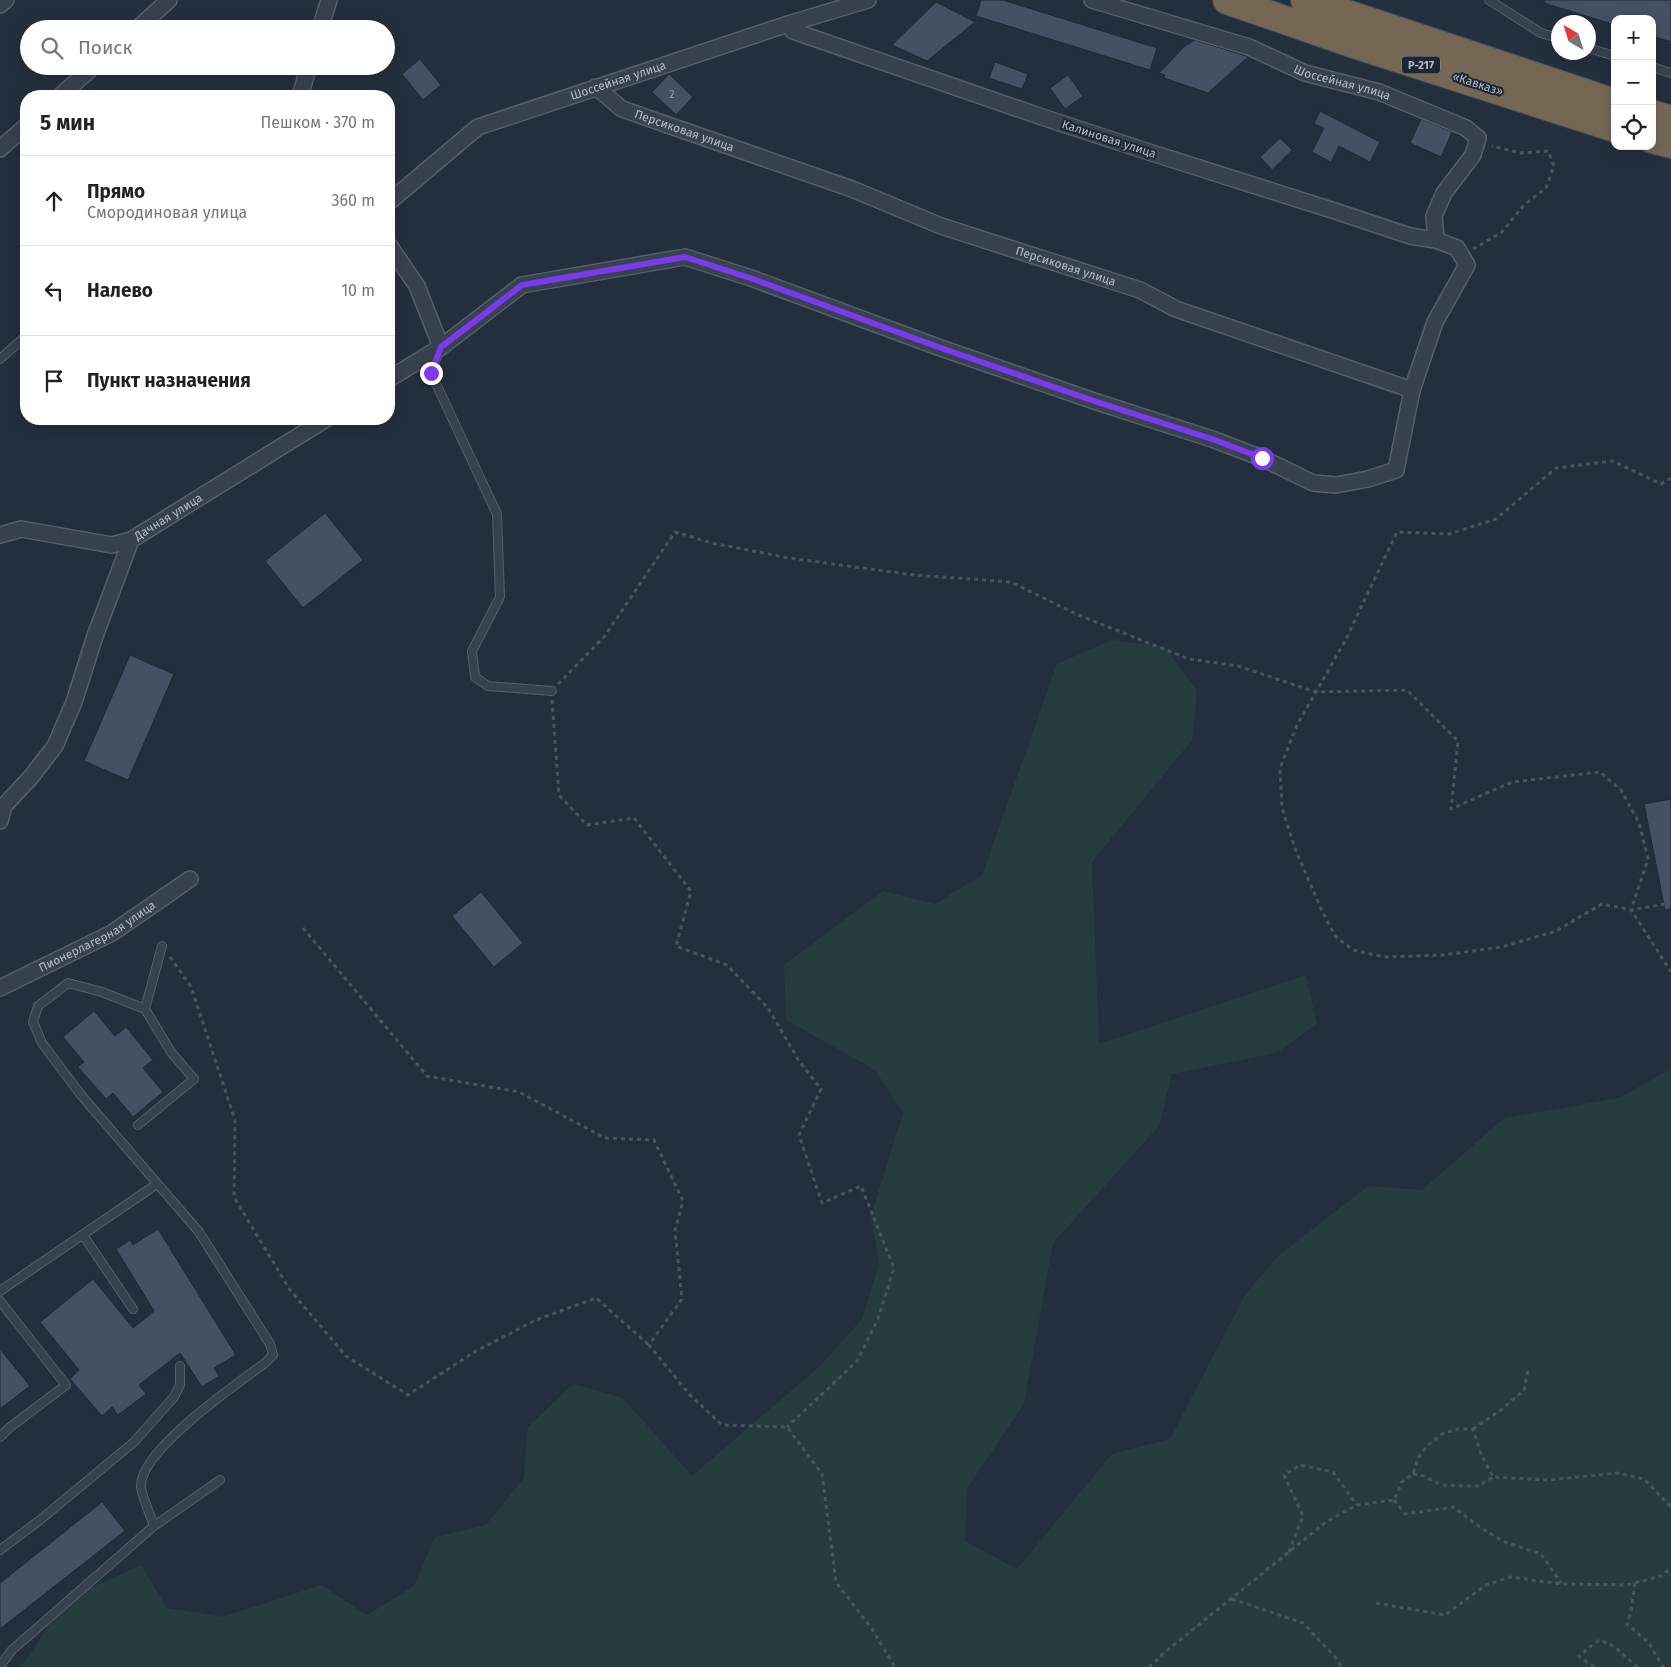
<!DOCTYPE html>
<html lang="ru">
<head>
<meta charset="utf-8">
<style>
	:root { --surface:#fff; --page:#f6f6f6; --text:#202124; --muted:#757577; --line:#e0e0e0 }
	body { margin:0; font-family:"Fira Sans",sans-serif; background:var(--page); color:var(--text) }
	.controls { position:absolute; right:15px; top:15px; display:grid; overflow:hidden; border-radius:10px; box-shadow:0 2px 12px #0003 }
	.controls button { width:45px; height:45px; display:grid; place-items:center; padding:0; border:0; border-bottom:1px solid var(--line); background:var(--surface); color:var(--text); font:25px sans-serif }
	.compass { position:absolute; left:1551px; top:15px; width:45px; height:45px; border-radius:50%; background:var(--surface); box-shadow:0 2px 12px #0003; rotate:321deg }
	.stop { position:absolute; width:15px; height:15px; margin:-11px; border:4px solid #7c3aed; border-radius:50%; background:#fff }
	.stop.end { background:#7c3aed; border-color:#fff; box-shadow:0 1px 5px #0008 }
	.list { margin:0; padding:0; list-style:none }
	h2 { display:flex; justify-content:space-between; align-items:center; height:65px; margin:0; padding:0 20px; font-size:21px }
	h2 small { font-size:16px; font-weight:400; color:var(--muted) }
	.list li { display:grid; grid-template-columns:32px 1fr auto; gap:15px; align-items:center; box-sizing:border-box; height:90px; padding:0 20px; border-top:1px solid var(--line) }
	.list b { display:block; font-size:19px; white-space:nowrap }
	.list p { margin:0; font-size:16px; white-space:nowrap; color:var(--muted) }
	.list em { font-size:16px; font-style:normal; color:var(--muted) }
	.icon { flex:none; width:28px; height:28px; fill:none; stroke:currentColor; stroke-width:2; stroke-linecap:round; stroke-linejoin:round }
	.map { position:relative; flex:none; width:1671px; height:1667px; overflow:hidden }
	.search { position:absolute; background:var(--surface); box-shadow:0 2px 12px #0003; left:20px; top:20px; width:375px; height:55px; display:flex; align-items:center; gap:12px; box-sizing:border-box; padding:0 18px; border-radius:28px; color:var(--muted); font-size:19px }
	.panel { position:absolute; background:var(--surface); box-shadow:0 2px 12px #0003; left:20px; top:90px; width:375px; height:335px; border-radius:20px }
	.map>svg:first-child { display:block }
	.green { fill:#263c3f }
	.building { fill:#455162; stroke:#1f2835 }
	.lines { fill:none; stroke-linecap:round; stroke-linejoin:round }
	.lane-casing { stroke:#565f6c; stroke-width:10 }
	.street-casing { stroke:#565f6c; stroke-width:18 }
	.highway-casing { stroke:#434c59; stroke-width:30 }
	.path { stroke:#44595c; stroke-width:3; stroke-dasharray:4 4; stroke-linecap:butt }
	.lane { stroke:#38414e; stroke-width:8 }
	.street { stroke:#38414e; stroke-width:15 }
	.highway { stroke:#746855; stroke-width:28 }
	.route { stroke:#7c3aed; stroke-width:6 }
	.labels { text-anchor:middle; stroke-width:4; stroke-linejoin:round; paint-order:stroke }
	.number-label { font-size:10px; fill:#98a1af }
	.shield { fill:#1d2633; stroke:#878f9c; stroke-width:1 }
	.shield-label { font-size:11px; font-weight:bold; fill:#b4bcc9 }
	.street-label { font-size:12px; fill:#b4bcc9; stroke:#1d2633 }
</style>
</head>
<body>
<div class="map">
<svg width="1671" height="1667" viewBox="0 0 1671 1667">
	<rect width="100%" height="100%" fill="#242f3e"/>
	<path class="green" d="M1111,640L1165,647L1197,691L1192,740L1092,862L1099,1044L1306,975L1317,1024L1276,1053L1172,1074L1159,1126L1053,1243L1024,1404L967,1488L965,1541L1017,1569L1112,1454L1170,1439L1245,1295L1278,1256L1368,1186L1422,1190L1504,1118L1619,1098L1671,1069V1667H21L51,1623L90,1588L141,1565L167,1608L222,1617L321,1585L367,1615L414,1586L435,1537L486,1525L524,1478L528,1427L573,1384L623,1398L692,1476L822,1364L862,1319L879,1264L871,1216L903,1113L875,1070L786,1020L784,965L883,891L935,904L982,875L1057,664Z"/>
	<path class="building" d="M981,0H1003L1157,48L1150,70L976,16Z
		M1544,0H1671V42L1652,36V19H1615V25L1544,3Z
		M936,2L975,22L927,61L892,45Z
		M1195,40L1246,56L1248,57L1208,93L1164,78L1165,75L1159,73L1185,46Z
		M420,59L441,85L423,100L402,74Z
		M995,62L1028,74L1022,89L989,78Z
		M669,74L693,97L676,115L652,92Z
		M1068,75L1083,96L1065,109L1050,88Z
		M1320,111L1380,142L1370,162L1339,146L1331,162L1312,152L1324,128L1314,124Z
		M1421,119L1452,132L1441,157L1410,143Z
		M1280,138L1292,150L1272,170L1260,157Z
		M325,513L363,560L303,608L265,561Z
		M130,655L174,674L128,780L84,761Z
		M1671,799V909L1665,910L1644,804Z
		M481,892L523,943L494,967L452,916Z
		M94,1011L115,1036L126,1027L153,1060L143,1068L163,1092L133,1117L113,1093L106,1099L78,1067L84,1062L63,1037Z
		M158,1229L236,1355L214,1368L219,1376L202,1387L180,1353L139,1385L146,1394L118,1415L112,1407L102,1416L70,1379L79,1370L40,1322L93,1279L133,1328L154,1311L116,1249L130,1240L133,1245Z
		M0,1349L30,1386L0,1409Z
		M102,1502L125,1531L0,1629V1583Z"/>
	<g class="lines">
		<g class="lane-casing">
			<path id="lane" d="M1489,0L1541,33L1558,38
				M1588,48L1615,56
				M1652,67L1671,73
				M439,351L431,373L497,514L500,597L472,651L475,677L488,686L552,691
				M0,359L26,336
				M145,1009L102,992L68,983L38,1006L33,1022L42,1043L81,1095L199,1232L270,1344L273,1355L265,1363C237,1384 140,1450 141,1486C141,1494 151,1517 154,1526
				M138,1125L194,1079L171,1052L145,1009L162,946
				M83,1235L133,1309
				M0,1291L157,1184
				M0,1301L66,1385L9,1428L0,1437
				M0,1550L40,1520L134,1442L174,1397L180,1385V1366
				M0,1666L12,1650L154,1526L220,1480"/>
		</g>
		<g class="street-casing">
			<g id="street">
				<path id="s1" d="M1092,0L1249,47L1305,73L1379,92L1466,128L1478,138L1473,155L1444,193L1434,216L1436,240"/>
				<path d="M0,5L6,0"/>
				<path d="M137,29L169,0"/>
				<path d="M320,29L329,0"/>
				<path id="s2" d="M596,87L622,109L852,189L941,226L1140,290L1176,309L1412,390L1435,322L1467,265L1457,248L1436,240L1410,236L1335,211L1149,152L1042,117L793,31L788,24"/>
				<path d="M60,96L94,66"/>
				<path d="M300,96L309,66"/>
				<path d="M0,149L26,126"/>
				<path id="s3" d="M389,202L478,127L788,24L868,0"/>
				<path d="M389,245L417,286L441,347"/>
				<path d="M389,379L441,347L522,285L685,257L751,278L938,347L1097,402L1212,439L1262,458L1313,483L1336,485L1368,479L1396,470L1412,390"/>
				<path d="M0,535L21,529L112,545L131,540"/>
				<path id="s4" d="M0,821L4,806L31,777L55,746L74,702L95,636L131,540L326,419"/>
				<path id="s5" d="M0,988L112,933L190,879"/>
			</g>
		</g>
		<g class="highway-casing">
			<path id="highway" d="M1227,0L1357,45L1615,128
				M1305,0L1615,103
				M1652,114L1671,120
				M1652,139L1671,144"/>
		</g>
		<path class="path" d="M1473,249L1502,232L1524,205L1546,188L1554,166L1548,151L1521,153L1492,146
			M1671,478L1661,484L1613,461L1556,468L1496,519L1449,534L1397,532L1345,641L1297,725L1280,768L1282,808L1296,851L1323,913L1336,937L1353,950L1384,957L1443,955L1502,947L1556,931L1602,904L1631,910L1671,903
			M558,684L604,637L675,532L712,543L789,558L914,575L1011,582L1076,614L1189,659L1238,666L1316,692L1407,690L1458,741L1451,809L1512,782L1600,772L1621,790L1639,823L1648,859L1631,910L1671,972
			M552,700L559,795L587,825L634,818L691,891L676,946L727,965L768,1008L799,1061L821,1089L799,1135L822,1203L861,1186L894,1268L878,1319L857,1361L787,1427
			M303,928L427,1076L519,1092L605,1138L654,1140L683,1201L675,1230L682,1299L649,1345L689,1394L722,1425L787,1427L822,1474L836,1582L872,1629L895,1667
			M170,957L191,987L235,1120L234,1197L290,1290L346,1356L408,1395L476,1351L536,1320L596,1298L649,1345
			M1473,1429L1501,1410L1524,1390L1528,1370
			M1413,1474L1424,1476L1441,1485L1465,1486H1479L1493,1477
			M1394,1500L1405,1514L1454,1507L1474,1523L1502,1541L1541,1554L1561,1583
			M1289,1552L1303,1516L1284,1475L1300,1465L1333,1472L1357,1505
			M1635,1583L1631,1611L1627,1624L1649,1643L1663,1667
			M1232,1599L1303,1623L1337,1659L1341,1667
			M1376,1603L1445,1615L1486,1585L1511,1577L1561,1584L1627,1585L1661,1576L1671,1568
			M1149,1667L1165,1652L1326,1522L1357,1505L1394,1500L1402,1482L1413,1474L1418,1458L1427,1446L1442,1434L1458,1429H1473L1481,1454L1493,1477L1550,1480L1616,1473L1644,1479L1671,1507
			M1594,1667L1579,1656L1599,1640L1614,1646L1637,1667"/>
		<use href="#lane" class="lane"/>
		<use href="#street" class="street"/>
		<use href="#highway" class="highway"/>
	</g>
	<g class="lines">
		<path class="route" d="M431,373L441,347L522,285L685,257L750,278L938,347L1097,402L1212,439L1262,458"/>
	</g>
	<g class="labels">
		<g class="number-label">
			<text x="672" y="98">2</text>
		</g>
		<rect class="shield" x="1402" y="56.5" width="38" height="17" rx="4"/>
		<g class="shield-label">
			<text x="1421" y="69">Р-217</text>
		</g>
		<g class="street-label">
			<text dy="4" stroke="none"><textPath href="#s3" startOffset="264">Шоссейная улица</textPath></text>
			<text dy="4" stroke="none"><textPath href="#s1" startOffset="264">Шоссейная улица</textPath></text>
			<text transform="translate(1478 84) rotate(18)" y="4">«Кавказ»</text>
			<text dy="4" stroke="none"><textPath href="#s2" startOffset="100">Персиковая улица</textPath></text>
			<text transform="translate(1109 139) rotate(18)" y="4">Калиновая улица</text>
			<text dy="4" stroke="none"><textPath href="#s2" startOffset="505">Персиковая улица</textPath></text>
			<text dy="4" stroke="none"><textPath href="#s4" startOffset="358">Дачная улица</textPath></text>
			<text dy="4" stroke="none"><textPath href="#s5" startOffset="110">Пионерлагерная улица</textPath></text>
		</g>
	</g>
</svg>
<div class="controls">
<button>+</button>
<button>−</button>
<button><svg class="icon" aria-label="locate" viewBox="0 0 24 24"><circle cx="12" cy="12" r="6"/><path d="M12 2v4M12 18v4M2 12h4M18 12h4"/></svg></button>
</div>
<svg class="compass" viewBox="-18 -18 36 36"><path d="M0-13l5 13h-10z" fill="#e53935"/><path d="M0 13l5-13h-10z" fill="#757577"/></svg>
<div class="stop" style="left:1262px;top:458px"></div>
<div class="stop end" style="left:431px;top:373px"></div>
<div class="search"><svg class="icon" aria-label="search" viewBox="0 0 24 24"><circle cx="10" cy="10" r="6"/><path d="M15 15l6 6"/></svg>Поиск</div>
<section class="panel">
<h2>5 мин<small>Пешком · 370 m</small></h2>
<ul class="list">
<li><svg class="icon" aria-label="ahead" viewBox="0 0 24 24"><path d="M12 20V5M6 11l6-6 6 6"/></svg><div><b>Прямо</b><p>Смородиновая улица</p></div><em>360 m</em></li>
<li><svg class="icon" aria-label="left" viewBox="0 0 24 24"><path d="M17 20v-9H6M10 6l-5 5 5 5"/></svg><div><b>Налево</b></div><em>10 m</em></li>
<li><svg class="icon" aria-label="arrive" viewBox="0 0 24 24"><path d="M6 21V4h12l-3 4 3 4H6"/></svg><div><b>Пункт назначения</b></div></li>
</ul>
</section>
</div>
</body>
</html>
